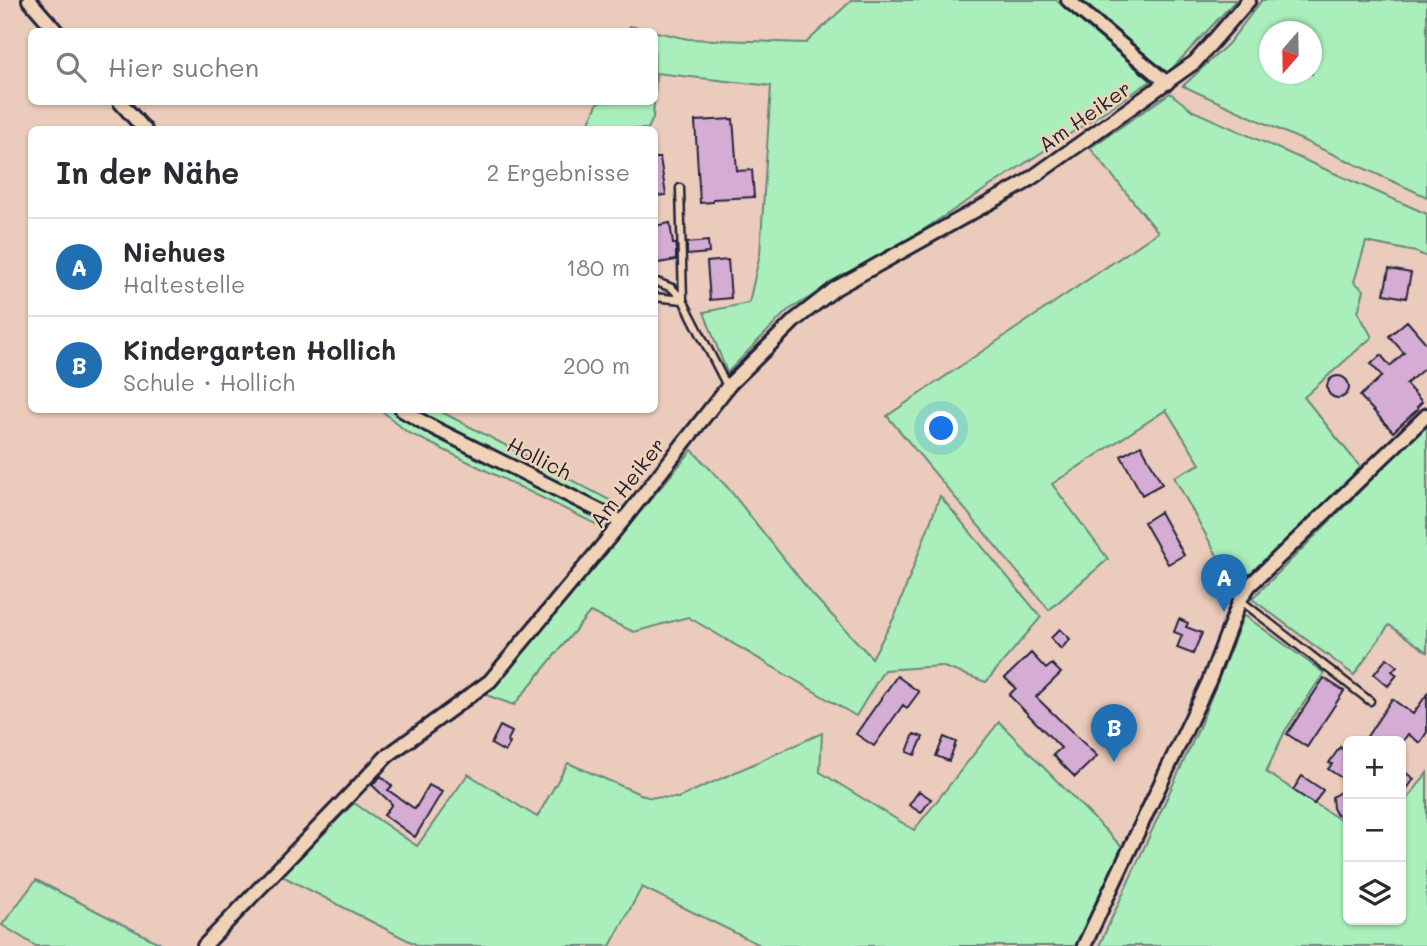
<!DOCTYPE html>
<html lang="de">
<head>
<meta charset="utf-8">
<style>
	:root { --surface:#fff; --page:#f7f7f7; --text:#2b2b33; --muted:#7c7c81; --line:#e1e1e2; --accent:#1f6fb2 }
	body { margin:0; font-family:Mali,sans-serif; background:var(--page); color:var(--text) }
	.controls { position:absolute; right:21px; bottom:21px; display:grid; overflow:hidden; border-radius:10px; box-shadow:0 2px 5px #0004 }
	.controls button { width:63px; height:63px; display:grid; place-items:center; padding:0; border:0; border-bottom:2px solid var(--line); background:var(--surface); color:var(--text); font:35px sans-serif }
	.compass { position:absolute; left:1259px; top:21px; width:63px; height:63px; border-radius:50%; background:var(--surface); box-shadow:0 2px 5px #0004; rotate:200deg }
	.you { position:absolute; left:942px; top:429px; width:24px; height:24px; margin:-18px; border:5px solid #fff; border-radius:50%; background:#1a73e8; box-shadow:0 0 0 10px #1a73e833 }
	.badge { display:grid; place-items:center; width:46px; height:46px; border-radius:50%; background:var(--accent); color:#fff; font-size:23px; font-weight:700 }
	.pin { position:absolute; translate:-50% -58px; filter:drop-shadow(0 2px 4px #0008) }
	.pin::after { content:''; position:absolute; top:37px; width:24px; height:21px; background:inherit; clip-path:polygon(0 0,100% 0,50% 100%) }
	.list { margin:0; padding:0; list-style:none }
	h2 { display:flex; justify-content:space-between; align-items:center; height:91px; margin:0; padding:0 28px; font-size:30px }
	h2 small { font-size:23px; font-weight:400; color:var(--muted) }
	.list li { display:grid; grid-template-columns:46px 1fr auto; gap:21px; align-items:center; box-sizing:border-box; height:98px; padding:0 28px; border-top:2px solid var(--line) }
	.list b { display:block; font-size:26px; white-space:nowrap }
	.list p { margin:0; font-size:23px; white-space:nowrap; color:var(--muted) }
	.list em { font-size:23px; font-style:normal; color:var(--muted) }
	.icon { flex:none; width:38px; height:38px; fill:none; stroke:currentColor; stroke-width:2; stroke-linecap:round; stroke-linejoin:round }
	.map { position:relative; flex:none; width:1427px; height:946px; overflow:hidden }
	.search { position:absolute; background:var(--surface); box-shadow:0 2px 5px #0004; left:28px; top:28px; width:630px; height:77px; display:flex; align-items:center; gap:18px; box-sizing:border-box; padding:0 24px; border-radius:10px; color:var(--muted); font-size:26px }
	.panel { position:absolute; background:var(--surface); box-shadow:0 2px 5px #0004; left:28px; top:126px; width:630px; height:287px; border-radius:10px }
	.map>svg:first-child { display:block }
	.green { fill:#aaefbb; stroke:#66887b; stroke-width:2; fill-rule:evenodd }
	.building { fill:#d5add4; stroke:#22223b; stroke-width:2 }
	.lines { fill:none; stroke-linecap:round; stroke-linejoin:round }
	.service-casing { stroke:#22223b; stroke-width:11 }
	.minor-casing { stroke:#22223b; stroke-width:18 }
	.service { stroke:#f0d3b6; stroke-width:6 }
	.minor { stroke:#f0d3b6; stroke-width:12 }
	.labels { text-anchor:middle; stroke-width:5; stroke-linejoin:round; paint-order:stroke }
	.street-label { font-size:21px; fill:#22223b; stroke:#f0d3b6 }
</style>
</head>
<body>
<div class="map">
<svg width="1427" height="946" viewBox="0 0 1427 946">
	<rect width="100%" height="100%" fill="#ebcbbc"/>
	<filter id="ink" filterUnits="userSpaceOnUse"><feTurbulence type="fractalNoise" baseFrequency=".0143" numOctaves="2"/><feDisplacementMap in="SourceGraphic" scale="14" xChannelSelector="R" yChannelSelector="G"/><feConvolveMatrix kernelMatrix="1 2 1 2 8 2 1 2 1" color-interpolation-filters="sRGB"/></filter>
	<g filter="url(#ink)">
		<path class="green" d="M852,0H1056L1151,81L926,228L787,311L727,373L704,312L749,303L760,254L771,86L656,73L655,94L654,32H628L630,26L688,39L806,43Z
			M1082,0H1236L1167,74Z
			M1262,0H1427V197L1183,86L1228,44ZM1270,32H1312V74H1270Z
			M1170,93L1193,111L1427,214V257L1416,252L1366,242L1354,282L1364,290L1358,312L1372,337L1304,397L1361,468L1235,588L1174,477L1200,464L1166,410L1052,484L1108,559L1049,610L887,416L1158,232L1090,148Z
			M598,102H654L653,118L648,129H586Z
			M381,410H438L621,506L606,529L407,432Z
			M1427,424V652L1389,625L1354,675L1252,599Z
			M692,450L728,488L812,594L872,658L895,616L940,496L1041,617L986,682L941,666L884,670L856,716L688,617L634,632L590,612L514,705L486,695Z
			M1244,615L1324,673L1285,731L1266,772L1342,821L1348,820V920H1401V802H1405L1427,773V946H1099L1198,730Z
			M999,722L1122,847L1075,946H762L642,887L610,946H419L282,876L354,803L417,846L468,774L537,817L568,763L647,797L678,798L822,733L820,772L914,830Z
			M36,880L165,946H36L2,925Z"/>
		<path class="building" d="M733,119L737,171L752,170L754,197L713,199V202L700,203L695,121Z
			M654,158H660L666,195L654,196Z
			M670,223L673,244H676V260L658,263L654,243V226Z
			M708,241L709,253L687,255V243Z
			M728,260L731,298L710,300L707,262Z
			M1389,269L1411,273L1406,298L1384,294Z
			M1407,321L1427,344V366L1406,384L1422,402L1417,407L1418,409L1393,432L1360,396L1382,376L1371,364L1381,355L1390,366L1404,353L1389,336Z
			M1327 387a11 11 0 1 1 22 0a11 11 0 1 1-22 0Z
			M1141,445L1162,484L1142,495L1121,456Z
			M1160,512L1184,555L1168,564L1144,522Z
			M1179,619L1188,623L1186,627L1202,633L1193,654L1177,648L1182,635L1174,632Z
			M1060,629L1070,639L1061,649L1051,638Z
			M1031,653L1046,669L1052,664L1061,673L1036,697L1097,756L1075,777L1053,755L1061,748L1009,695L1016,688L1005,678Z
			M1387,658L1397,666L1392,671L1397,675L1388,686L1374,674Z
			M897,676L919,692L907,708L903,705L874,746L856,734Z
			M1324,678L1344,691L1307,747L1287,734Z
			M1427,694V732L1420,743L1408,734L1403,741H1364L1392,699L1413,714Z
			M500,726L512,732L507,742L510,743L505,752L491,744Z
			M914,734L923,737L915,755L907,752Z
			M944,737L956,742L949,761L936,756Z
			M1348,739V782L1328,769L1332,764L1329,763L1340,747L1342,749Z
			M1405,772L1414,779L1401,797V777Z
			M381,776L392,786L388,790L415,809L429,785L442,792L415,837L384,815L392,804L372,785Z
			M1302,776L1323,790L1314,804L1293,790Z
			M1348,787V820L1336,814L1333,808L1332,797Z
			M919,791L931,799L921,813L909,805Z"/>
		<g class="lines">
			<g class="service-casing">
				<path id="service" d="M680,188L683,300
					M654,281L672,288L682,299
					M654,297L683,300L728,388
					M1240,600L1370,701"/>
			</g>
			<g class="minor-casing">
				<path id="minor" d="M29,0L57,32
					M1068,0L1167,83
					M120,102L145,130
					M402,410L428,425L622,522
					M204,946L387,756L490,681L622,522L730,384L795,320L836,288L1023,184L1195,62L1249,0
					M1084,946L1209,681L1240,600L1249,586L1427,415"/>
			</g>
			<use href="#service" class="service"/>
			<use href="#minor" class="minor"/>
		</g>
	</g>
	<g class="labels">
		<g class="street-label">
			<text transform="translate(1085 117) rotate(-35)" y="7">Am Heiker</text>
			<text transform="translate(539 459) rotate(27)" y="7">Hollich</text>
			<text transform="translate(628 483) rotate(-52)" y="7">Am Heiker</text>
		</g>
	</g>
</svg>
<div class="controls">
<button>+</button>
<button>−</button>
<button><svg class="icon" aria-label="layers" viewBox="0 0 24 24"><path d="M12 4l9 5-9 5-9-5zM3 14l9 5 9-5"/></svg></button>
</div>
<svg class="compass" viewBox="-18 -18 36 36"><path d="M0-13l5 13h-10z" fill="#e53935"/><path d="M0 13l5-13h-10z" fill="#7c7c81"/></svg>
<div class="you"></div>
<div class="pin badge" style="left:1224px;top:612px">A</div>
<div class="pin badge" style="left:1114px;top:762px">B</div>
<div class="search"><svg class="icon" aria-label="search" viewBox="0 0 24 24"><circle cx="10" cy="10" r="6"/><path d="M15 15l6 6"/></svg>Hier suchen</div>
<section class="panel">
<h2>In der Nähe<small>2 Ergebnisse</small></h2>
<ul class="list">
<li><span class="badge">A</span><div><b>Niehues</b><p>Haltestelle</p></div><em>180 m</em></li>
<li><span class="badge">B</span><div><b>Kindergarten Hollich</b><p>Schule · Hollich</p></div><em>200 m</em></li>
</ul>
</section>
</div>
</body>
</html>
